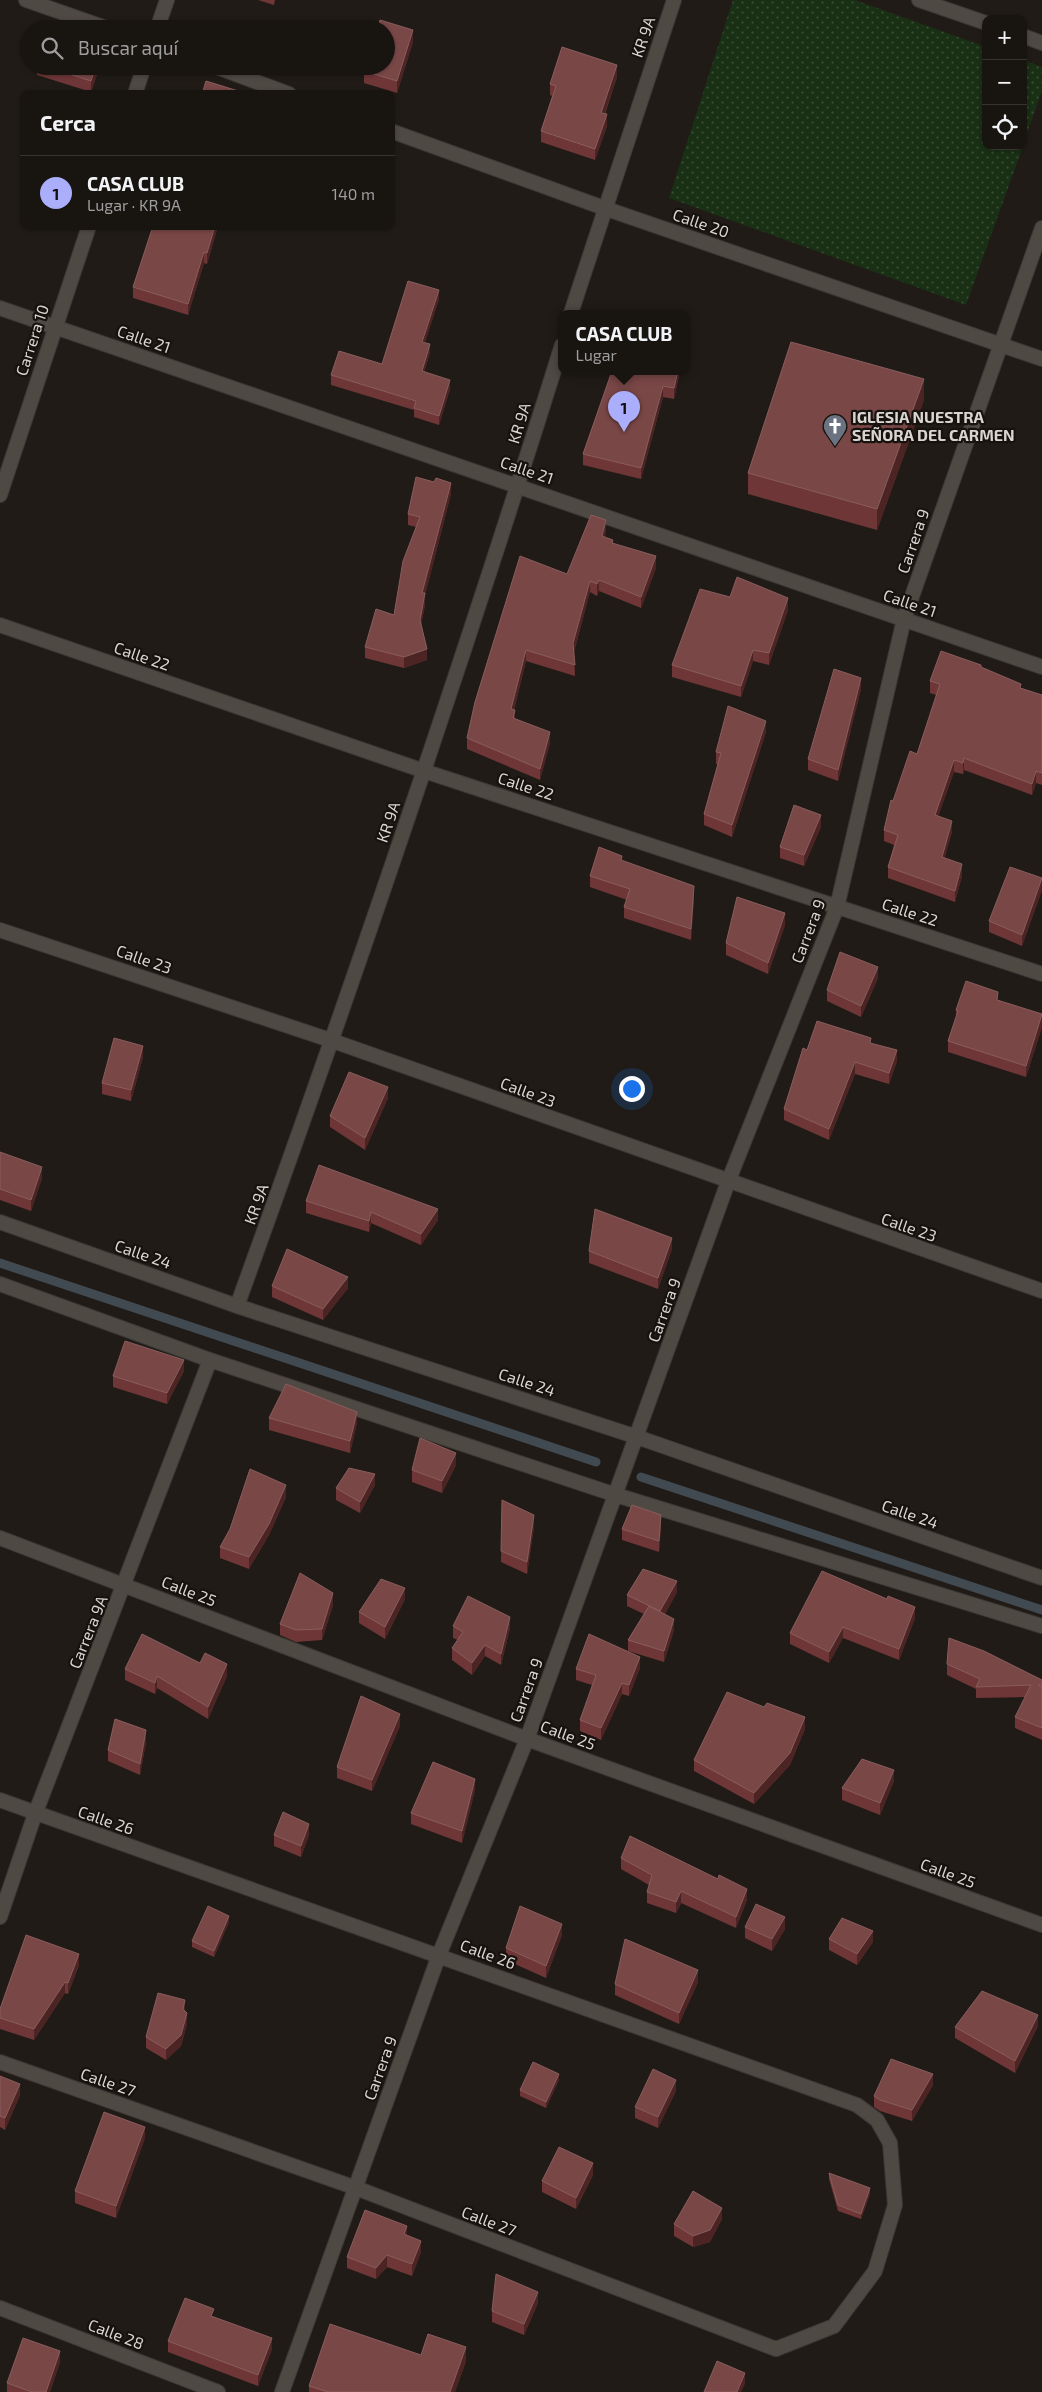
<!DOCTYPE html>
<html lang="es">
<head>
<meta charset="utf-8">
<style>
	:root { --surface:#181410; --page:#211d19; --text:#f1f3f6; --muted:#9f9e9f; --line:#363330; --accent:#abaffb }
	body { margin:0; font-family:"Exo 2",sans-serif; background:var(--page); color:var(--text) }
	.controls { position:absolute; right:15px; top:15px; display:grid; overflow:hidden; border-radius:10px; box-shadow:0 1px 4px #0004 }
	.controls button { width:45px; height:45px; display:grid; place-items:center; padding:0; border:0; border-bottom:1px solid var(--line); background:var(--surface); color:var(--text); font:25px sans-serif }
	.you { position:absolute; left:631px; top:1088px; width:18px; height:18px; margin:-12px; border:4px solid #fff; border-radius:50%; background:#1a73e8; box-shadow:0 0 0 8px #1a73e833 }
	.badge { display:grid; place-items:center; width:32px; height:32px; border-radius:50%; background:var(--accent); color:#111; font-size:16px; font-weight:700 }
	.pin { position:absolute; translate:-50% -41px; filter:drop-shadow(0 1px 2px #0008) }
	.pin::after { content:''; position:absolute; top:26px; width:18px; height:15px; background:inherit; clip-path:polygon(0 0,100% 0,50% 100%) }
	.popup { position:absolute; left:558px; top:310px; width:132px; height:65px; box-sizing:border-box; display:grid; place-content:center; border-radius:10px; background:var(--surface); filter:drop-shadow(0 1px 4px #0005); font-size:16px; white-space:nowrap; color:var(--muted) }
	.popup b { font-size:19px; color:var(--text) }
	.popup::after { content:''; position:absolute; left:50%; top:100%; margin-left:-10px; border:10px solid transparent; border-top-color:var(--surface) }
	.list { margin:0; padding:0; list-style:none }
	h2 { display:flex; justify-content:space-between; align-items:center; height:65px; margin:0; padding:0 20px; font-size:21px }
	h2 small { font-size:16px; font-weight:400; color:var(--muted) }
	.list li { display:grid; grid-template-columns:32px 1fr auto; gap:15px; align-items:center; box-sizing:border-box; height:75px; padding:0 20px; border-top:1px solid var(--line) }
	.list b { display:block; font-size:19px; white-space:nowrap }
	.list p { margin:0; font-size:16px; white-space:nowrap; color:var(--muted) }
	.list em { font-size:16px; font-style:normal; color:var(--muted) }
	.icon { flex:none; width:28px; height:28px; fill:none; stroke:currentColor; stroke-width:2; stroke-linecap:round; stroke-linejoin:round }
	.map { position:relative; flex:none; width:1042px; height:2392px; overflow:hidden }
	.search { position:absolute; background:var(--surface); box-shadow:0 1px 4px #0004; left:20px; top:20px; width:375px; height:55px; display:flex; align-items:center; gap:12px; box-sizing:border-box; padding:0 18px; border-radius:28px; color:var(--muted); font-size:19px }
	.panel { position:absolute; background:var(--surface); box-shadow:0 1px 4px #0004; left:20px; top:90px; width:375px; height:140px; border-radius:10px }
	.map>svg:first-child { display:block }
	.grass { fill:url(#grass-dots) }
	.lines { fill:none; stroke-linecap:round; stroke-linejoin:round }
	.stream { stroke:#424a51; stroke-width:9 }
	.minor-casing { stroke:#3c3835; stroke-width:16 }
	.minor { stroke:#4f4944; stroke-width:14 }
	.wall { fill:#6f3637 }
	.shaded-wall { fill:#4b2423 }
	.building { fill:#7a4747; stroke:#895d5d }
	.labels { text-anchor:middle; stroke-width:4.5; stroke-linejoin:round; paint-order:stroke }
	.street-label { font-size:16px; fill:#d9d5d2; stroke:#17120e }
	.poi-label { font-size:16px; font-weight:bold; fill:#d9d5d2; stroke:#17120e; text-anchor:start }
</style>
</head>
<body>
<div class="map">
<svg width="1042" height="2392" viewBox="0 0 1042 2392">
	<defs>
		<pattern id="grass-dots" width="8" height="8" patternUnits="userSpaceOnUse" patternTransform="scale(1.25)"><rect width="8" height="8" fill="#193015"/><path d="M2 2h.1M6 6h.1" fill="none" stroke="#3a4d36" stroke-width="1.8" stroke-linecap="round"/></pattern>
	</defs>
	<rect width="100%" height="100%" fill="#201b16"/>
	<path class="grass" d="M733,0H855L986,47V146H1023L966,305L669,198Z
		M1023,60L1042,67V91L1023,144Z"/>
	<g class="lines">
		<path class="stream" d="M0,1263L596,1462
			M641,1477L1042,1610"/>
		<g class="minor-casing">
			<path id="minor" d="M26,0L109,29
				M919,0L986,23
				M157,29L167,0
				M1023,36L1042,43
				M214,66L289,94
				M135,94L144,66
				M391,131L604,208L1042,359
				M0,308L1042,667
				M571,313L674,0
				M0,495L89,226
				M0,625L424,771L1042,974
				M0,930L333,1041L1042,1291
				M0,1222L237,1306L637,1437L1042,1578
				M0,1284L210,1360L616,1495L1042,1626
				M237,1306C352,988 461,668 562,345
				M0,1538L527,1739L1042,1925
				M0,1800L857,2105L877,2120L890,2143L895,2205L875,2271L834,2326L776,2349L356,2188L0,2062
				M0,1917L35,1814L210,1360
				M0,2308L218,2392
				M282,2392L439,1955L527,1739L728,1182L837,907L904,619L1042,228"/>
		</g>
		<use href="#minor" class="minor"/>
	</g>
	<path class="wall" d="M258,0H275L274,5Z
		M413,42L397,93L364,83V71Z
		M37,66H100L91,92L37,75Z
		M617,77L605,114L607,126L595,160L541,142V131L552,96L550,95V84Z
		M218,226L207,264L204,263L188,315L133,298V287Z
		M439,299L425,342L430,353L424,372L450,389L439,425L414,417V410L331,385V375L382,364Z
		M612,371H680L674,399L663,397L641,479L583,465V454Z
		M924,400L877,530L748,494V473Z
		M451,494L425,595V605L421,625L427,660L404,668L365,658V647L394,615L416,527L408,525V514Z
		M606,532L604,537L613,543L656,568L641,608L599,591L597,596L590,592L574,652L575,676L526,661L514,710L515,719L550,743L540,780L467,749V738L567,574Z
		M730,597L788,610L769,665L753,661L741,697L672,677V665Z
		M981,668L1021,688L1042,695V785L1036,783L1032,795L964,770L963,774L954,772L938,816L952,832L944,858L962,876L955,902L888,878V867L894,845L884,841V830L893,801L917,754L936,695L930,693V681Z
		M861,689L838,781L808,770V759Z
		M766,732L732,837L704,825V814L718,764H716V752Z
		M821,827L804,866L780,858V847Z
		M622,860L694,898L691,940L624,918V907L627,900L590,887V876Z
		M1042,890L1022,946L989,932V921Z
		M785,925L768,974L726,955V943Z
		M878,978L861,1017L827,1001V990Z
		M998,1000L1042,1014V1027L1026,1077L948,1052V1041L956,1017V1010Z
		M871,1044L897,1061L889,1084L855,1074L829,1140L784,1120V1109L807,1050Z
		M143,1057L131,1101L102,1094V1083Z
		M388,1098L365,1150L330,1127V1116Z
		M0,1152L42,1178L31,1211L0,1200Z
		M306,1201L438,1220L421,1245L371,1223L369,1232L306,1213Z
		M672,1249L658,1289L589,1263V1251Z
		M272,1286L348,1288L323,1320L272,1297Z
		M184,1371L167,1404L113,1387V1376Z
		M269,1418L357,1423L350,1453L269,1430Z
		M456,1465L442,1493L412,1482V1470Z
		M375,1485L360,1513L336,1500V1488Z
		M286,1497L269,1535L249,1569L220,1558V1547Z
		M502,1500L534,1527L527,1574L501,1562Z
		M661,1526L659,1552L622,1540V1529Z
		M677,1592L665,1614L674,1630L664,1662L628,1651V1640L644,1614L627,1606V1595Z
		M405,1599L385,1639L359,1623V1612Z
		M333,1605L322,1640L296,1642L280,1635V1624Z
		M915,1618L899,1660L843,1638L829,1663L790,1644V1633Z
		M453,1626L510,1628L501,1665L485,1656L472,1675L452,1660V1648L458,1640L453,1638Z
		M200,1663L227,1676L208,1719L157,1688L155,1694L125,1680V1669Z
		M947,1664L1042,1680V1740L1015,1728V1717L1025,1697L976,1698V1689L947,1675Z
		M640,1668L629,1696L622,1694L601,1740L580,1731V1720L592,1685L576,1680V1669Z
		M400,1726L372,1791L337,1778V1767Z
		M805,1729L790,1765L754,1804L694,1771V1760Z
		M146,1742L140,1775L108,1761V1750Z
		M894,1781L880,1815L842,1800V1788Z
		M475,1790L462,1843L411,1824V1813Z
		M274,1835H309L301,1857L274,1846Z
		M621,1858L747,1900L736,1928L681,1903L676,1913L647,1903V1892L649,1885L621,1869Z
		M229,1922L214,1957L192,1947V1941Z
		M745,1927L785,1929L772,1951L745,1938Z
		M562,1935L546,1978L506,1960V1948Z
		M829,1939L873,1942L857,1965L829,1950Z
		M79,1965L68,1994L65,1993L34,2040L0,2029V2009Z
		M698,1982L679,2024L615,1995V1984Z
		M185,2011L187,2024L181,2046L166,2060L146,2048V2037Z
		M1038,2026L1015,2073L955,2038V2027Z
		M0,2076L20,2095L5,2130L0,2127Z
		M559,2080L546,2108L520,2096V2090Z
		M933,2085L912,2121L880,2111L874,2107V2096Z
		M676,2091L658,2128L635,2118V2107Z
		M145,2138L116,2218L75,2203V2191Z
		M829,2173L870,2194L861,2219L838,2211L829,2179Z
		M593,2175L576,2209L542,2192V2181Z
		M722,2219L710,2242L693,2247L674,2236V2224Z
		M407,2235L421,2252L412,2276L387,2267L376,2279L347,2268V2257Z
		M538,2303L524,2335L492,2322V2311Z
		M214,2317L272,2349L258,2386L168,2352V2341Z
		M421,2355L466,2361L455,2392H309V2386Z
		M60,2362L50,2392H7V2383Z"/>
	<path class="shaded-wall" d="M413,30V42L397,93V81Z
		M617,65V77L601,124V113Z
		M96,66H100L91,92V81Z
		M607,114V126L595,160V149Z
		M215,226H218L207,264V253Z
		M204,252V263L188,315V304Z
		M439,290V299L422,351V342Z
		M430,344V353L422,380V371Z
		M678,371H680L674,399V388Z
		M924,379V400L877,530V509Z
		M450,380V389L439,425V416Z
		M663,386V397L641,479V468Z
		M451,483V494L425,595V605L420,631V620L422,593Z
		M606,520V532L602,547V536Z
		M656,556V568L641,608V597Z
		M599,580V591L597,596V584Z
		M590,581V592L573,655V643Z
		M788,598V610L769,665V653Z
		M427,649V660L404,668V657Z
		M526,650V661L511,721V709Z
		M753,650V661L741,697V686Z
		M861,678V689L838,781V770Z
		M766,721V732L732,837V825Z
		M550,732V743L540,780V769Z
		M964,758V770L963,774V763Z
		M954,760V772L935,826V815Z
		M1036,771V783L1032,795V784Z
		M821,815V827L804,866V855Z
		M952,821V832L942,868V857Z
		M962,864V876L955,902V891Z
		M1042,878V890L1022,946V935Z
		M694,886V898L691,940V929Z
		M785,913V925L768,974V963Z
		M878,967V978L861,1017V1006Z
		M1042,1015V1027L1026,1077V1066Z
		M143,1046V1057L131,1101V1090Z
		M897,1050V1061L889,1084V1073Z
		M855,1062V1074L829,1140V1129Z
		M388,1087V1098L365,1150V1138Z
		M42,1167V1178L31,1211V1200Z
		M438,1209V1220L421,1245V1234Z
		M371,1212V1223L369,1232V1221Z
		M672,1238V1249L658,1289V1278Z
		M348,1277V1288L323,1320V1309Z
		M184,1360V1371L167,1404V1393Z
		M357,1412V1423L350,1453V1441Z
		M456,1453V1465L442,1493V1481Z
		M375,1474V1485L360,1513V1502Z
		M286,1485V1497L269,1535L249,1569V1557Z
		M534,1515V1527L527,1574V1562Z
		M661,1515V1526L659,1552V1541Z
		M677,1581V1592L660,1622V1611Z
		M405,1588V1599L385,1639V1627Z
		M333,1593V1605L322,1640V1629Z
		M915,1607V1618L899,1660V1649Z
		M510,1617V1628L501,1665V1654Z
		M674,1619V1630L664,1662V1651Z
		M843,1627V1638L829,1663V1652Z
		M485,1645V1656L472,1675V1663Z
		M640,1657V1668L629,1696V1685Z
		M227,1664V1676L208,1719V1707Z
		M157,1676V1688L155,1694V1683Z
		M622,1683V1694L601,1740V1728Z
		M400,1714V1726L372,1791V1780Z
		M805,1717V1729L790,1765L754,1804V1793Z
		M146,1730V1742L140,1775V1764Z
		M894,1770V1781L880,1815V1803Z
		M475,1779V1790L462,1843V1831Z
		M309,1824V1835L301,1857V1846Z
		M747,1889V1900L736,1928V1917Z
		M681,1891V1903L676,1913V1902Z
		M229,1916V1922L214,1957V1951Z
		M785,1917V1929L772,1951V1939Z
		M562,1924V1935L546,1978V1966Z
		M873,1931V1942L857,1965V1954Z
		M79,1954V1965L68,1994V1983Z
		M698,1970V1982L679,2024V2013Z
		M65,1982V1993L34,2040V2029Z
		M185,2000V2011L183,2009Z
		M187,2013V2024L181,2046L166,2060V2049Z
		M1038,2015V2026L1015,2073V2061Z
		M559,2074V2080L546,2108V2102Z
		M933,2074V2085L912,2121V2110Z
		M676,2080V2091L658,2128V2117Z
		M20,2084V2095L5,2130V2118Z
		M145,2127V2138L116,2218V2206Z
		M593,2163V2175L576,2209V2198Z
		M870,2188V2194L861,2219V2214Z
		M722,2208V2219L710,2242L693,2247V2236Z
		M407,2226V2237L404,2234Z
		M421,2241V2252L412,2276V2264Z
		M387,2255V2267L376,2279V2268Z
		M538,2292V2303L524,2335V2324Z
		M272,2338V2349L258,2386V2375Z
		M466,2347V2361L455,2392H450Z
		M60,2351V2362L50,2392H46Z
		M745,2373V2384L741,2392H737Z"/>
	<path class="building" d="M380,20L413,30L397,81L364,71L366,66H386V29H378Z
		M562,47L617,65L601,113L607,114L595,149L541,131L556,86L550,84Z
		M44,66H96L91,81Z
		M206,81L248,94H202Z
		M153,226H215L207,253L204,252L188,304L133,287Z
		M408,281L439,290L422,342L430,344L422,371L450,380L439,416L414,408L416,401L331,375L339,351L382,364Z
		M791,342L924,379L877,509L748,473Z
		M612,371H678L674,388L663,386L641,468L583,454Z
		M416,477L434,482L436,478L451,483L422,593H425L420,620L427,649L404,657L365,647L376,609L394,615L403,561L420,517L408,514Z
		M591,515L606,520L602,536L613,540L612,543L656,556L641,597L599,580L597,584L590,581L573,643L575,665L526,650L511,709L515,710L513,718L550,732L540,769L467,738L475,702L520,556L567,574Z
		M737,577L788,598L769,653L753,650L741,686L672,665L700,589L730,597Z
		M941,651L981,665V667L1021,684L1020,688L1042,695V773L1036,771L1032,784L964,758L963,763L954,760L935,815L952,821L942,857L962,864L955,891L888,867L898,835L884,830L891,800L893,801L910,751L917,754L940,684L930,681Z
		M834,669L861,678L838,770L808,759Z
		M728,706L766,721L732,825L704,814L721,753L716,752Z
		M794,805L821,815L804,855L780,847Z
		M599,847L622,856L621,860L694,886L691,929L624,907L630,889L590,876Z
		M1010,867L1042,878L1022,935L989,921Z
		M737,897L785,913L768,963L726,943Z
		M840,952L878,967L861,1006L827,990Z
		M966,981L998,992L997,1000L1042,1014L1026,1066L948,1041L958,1011L956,1010Z
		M817,1021L871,1038L870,1043L897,1050L889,1073L855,1062L829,1129L784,1109L803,1048L807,1050Z
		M114,1038L143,1046L131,1090L102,1083Z
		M349,1072L388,1087L365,1138L330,1116Z
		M0,1152L42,1167L31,1200L0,1189Z
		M319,1165L438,1209L421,1234L371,1212L369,1221L306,1201Z
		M595,1209L672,1238L658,1278L589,1251Z
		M287,1249L348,1277L323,1309L272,1286Z
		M125,1341L184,1360L167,1393L113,1376Z
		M286,1384L357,1412L350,1441L269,1418Z
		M420,1438L456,1453L442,1481L412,1470Z
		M349,1468L375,1474L360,1502L336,1488Z
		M250,1469L286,1485L269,1524L249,1557L220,1547L230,1529Z
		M502,1500L534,1515L527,1562L501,1551Z
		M632,1505L661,1515L659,1541L622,1529Z
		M643,1569L677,1581L660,1611L627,1595Z
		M822,1571L887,1599L888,1596L915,1607L899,1649L843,1627L829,1652L790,1633Z
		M300,1573L333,1593L322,1629L296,1630L280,1624Z
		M381,1579L405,1588L385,1627L359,1612Z
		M468,1596L510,1617L501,1654L485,1645L472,1663L452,1648L463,1632L453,1626Z
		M649,1606L674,1619L664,1651L628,1640Z
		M142,1634L200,1663L205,1653L227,1664L208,1707L157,1676L155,1683L125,1669Z
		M589,1634L640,1657L629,1685L622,1683L601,1728L580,1720L596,1675L576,1669Z
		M949,1638L984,1651L1042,1680V1685H1038L1042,1687V1728L1015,1717L1031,1685L976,1687L980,1679L947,1664Z
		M727,1692L764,1707L767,1703L805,1717L790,1753L754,1793L694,1760Z
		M361,1696L400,1714L372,1780L337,1767Z
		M115,1719L146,1730L140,1764L108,1750Z
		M862,1759L894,1770L880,1803L842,1788Z
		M433,1762L475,1779L462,1831L411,1813Z
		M283,1812L309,1824L301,1846L274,1835Z
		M630,1836L718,1879L719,1875L747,1889L736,1917L681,1891L676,1902L647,1892L652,1875L621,1858Z
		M756,1904L785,1917L772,1939L745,1927Z
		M208,1906L229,1916L214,1951L192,1941Z
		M520,1906L562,1924L546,1966L506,1948Z
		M842,1918L873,1931L857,1954L829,1939Z
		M26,1935L79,1954L68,1983L65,1982L34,2029L0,2018V2009Z
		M625,1939L698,1970L679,2013L615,1984Z
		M982,1991L1038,2015L1015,2061L955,2027Z
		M158,1993L185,2000L183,2009L187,2013L181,2035L166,2049L146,2037Z
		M891,2059L933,2074L912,2110L880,2100L874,2096Z
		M533,2062L559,2074L546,2102L520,2090Z
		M653,2069L676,2080L658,2117L635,2107Z
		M0,2076L20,2084L5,2118L0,2116Z
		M104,2112L145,2127L116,2206L75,2191Z
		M559,2147L593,2163L576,2198L542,2181Z
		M829,2173L870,2188L861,2214L838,2205Z
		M693,2191L722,2208L710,2230L693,2236L674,2224Z
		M365,2210L407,2226L404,2234L421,2241L412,2264L387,2255L376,2268L347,2257Z
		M496,2274L538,2292L524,2324L492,2311Z
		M185,2298L214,2309L211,2316L272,2338L258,2375L168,2341Z
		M330,2324L421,2355L428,2334L466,2347L450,2392H328L309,2386Z
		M23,2338L60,2351L46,2392H32L7,2383Z
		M717,2361L745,2373L737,2392H704Z"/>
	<defs>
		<g id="church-pin" transform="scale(1.25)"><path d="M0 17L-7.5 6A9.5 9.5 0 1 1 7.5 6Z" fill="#6b7280" stroke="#17120e"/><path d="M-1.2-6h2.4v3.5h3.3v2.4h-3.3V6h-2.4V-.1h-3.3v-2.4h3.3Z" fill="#fff"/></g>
	</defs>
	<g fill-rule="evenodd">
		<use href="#church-pin" x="835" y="426"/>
	</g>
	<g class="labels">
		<g class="street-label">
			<text transform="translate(643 37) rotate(-71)" y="6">KR 9A</text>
			<text transform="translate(701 223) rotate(19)" y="6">Calle 20</text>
			<text transform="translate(144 339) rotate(19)" y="6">Calle 21</text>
			<text transform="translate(32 340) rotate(-72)" y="6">Carrera 10</text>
			<text transform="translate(519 423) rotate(-73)" y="6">KR 9A</text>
			<text transform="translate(527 470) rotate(19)" y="6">Calle 21</text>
			<text transform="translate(913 541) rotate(-71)" y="6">Carrera 9</text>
			<text transform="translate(910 603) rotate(19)" y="6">Calle 21</text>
			<text transform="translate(142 656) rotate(19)" y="6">Calle 22</text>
			<text transform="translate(526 786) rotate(18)" y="6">Calle 22</text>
			<text transform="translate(388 822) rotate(-71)" y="6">KR 9A</text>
			<text transform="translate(910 912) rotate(18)" y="6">Calle 22</text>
			<text transform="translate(808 931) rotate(-69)" y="6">Carrera 9</text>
			<text transform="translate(144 959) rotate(19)" y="6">Calle 23</text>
			<text transform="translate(528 1092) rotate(20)" y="6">Calle 23</text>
			<text transform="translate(256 1204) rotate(-70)" y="6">KR 9A</text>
			<text transform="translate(909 1227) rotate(19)" y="6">Calle 23</text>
			<text transform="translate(143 1254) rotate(19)" y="6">Calle 24</text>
			<text transform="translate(664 1310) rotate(-70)" y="6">Carrera 9</text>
			<text transform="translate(527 1382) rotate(18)" y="6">Calle 24</text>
			<text transform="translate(910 1514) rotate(19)" y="6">Calle 24</text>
			<text transform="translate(189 1591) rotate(21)" y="6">Calle 25</text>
			<text transform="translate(88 1632) rotate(-68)" y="6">Carrera 9A</text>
			<text transform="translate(526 1690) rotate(-70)" y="6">Carrera 9</text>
			<text transform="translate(568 1735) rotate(20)" y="6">Calle 25</text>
			<text transform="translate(106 1820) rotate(19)" y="6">Calle 26</text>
			<text transform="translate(948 1873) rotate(20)" y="6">Calle 25</text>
			<text transform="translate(488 1954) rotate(20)" y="6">Calle 26</text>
			<text transform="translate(380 2068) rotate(-70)" y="6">Carrera 9</text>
			<text transform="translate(108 2082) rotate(19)" y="6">Calle 27</text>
			<text transform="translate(489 2221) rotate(21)" y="6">Calle 27</text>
			<text transform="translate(116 2334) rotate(21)" y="6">Calle 28</text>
		</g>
		<g class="poi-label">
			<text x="852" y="423">IGLESIA NUESTRA<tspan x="852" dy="18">SEÑORA DEL CARMEN</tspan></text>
		</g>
	</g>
</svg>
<div class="controls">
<button>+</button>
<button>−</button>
<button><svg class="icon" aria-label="locate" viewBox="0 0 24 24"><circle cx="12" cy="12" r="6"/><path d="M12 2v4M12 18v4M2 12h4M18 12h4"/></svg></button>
</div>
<div class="you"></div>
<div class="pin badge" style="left:624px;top:432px">1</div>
<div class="popup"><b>CASA CLUB</b>Lugar</div>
<div class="search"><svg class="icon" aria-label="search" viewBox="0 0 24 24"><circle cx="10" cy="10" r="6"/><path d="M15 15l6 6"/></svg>Buscar aquí</div>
<section class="panel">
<h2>Cerca<small></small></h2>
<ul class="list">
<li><span class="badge">1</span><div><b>CASA CLUB</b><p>Lugar · KR 9A</p></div><em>140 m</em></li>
</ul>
</section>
</div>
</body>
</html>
